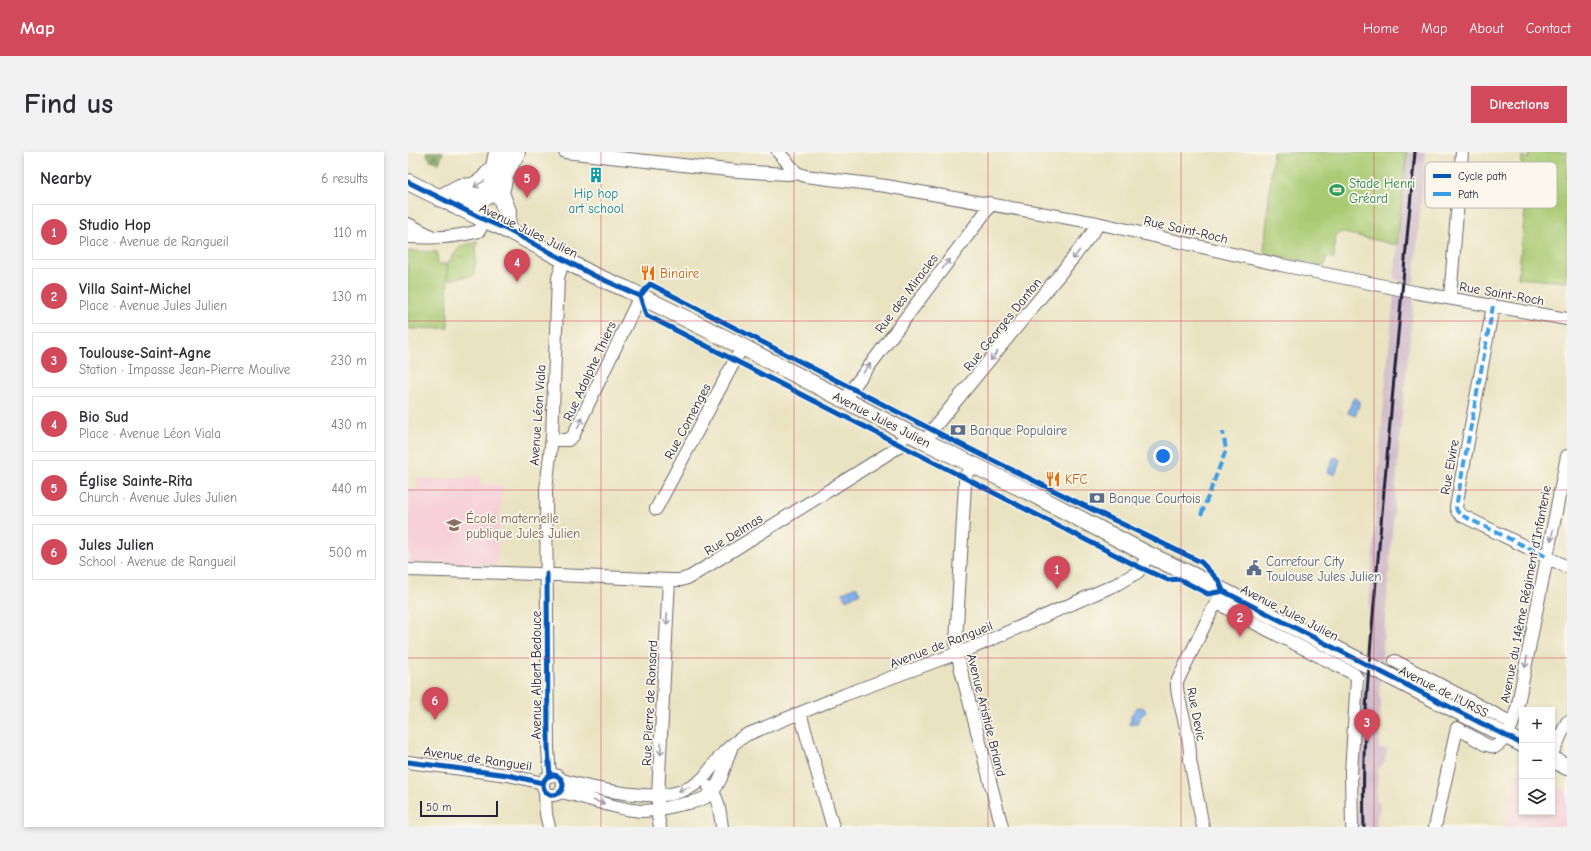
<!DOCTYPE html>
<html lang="en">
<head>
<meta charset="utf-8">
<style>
	:root { --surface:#fff; --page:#f2f2f3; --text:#2b2b33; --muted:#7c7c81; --line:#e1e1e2; --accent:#d1495b }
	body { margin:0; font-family:"Comic Neue",sans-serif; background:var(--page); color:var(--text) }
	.controls { position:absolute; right:12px; bottom:12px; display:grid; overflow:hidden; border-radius:0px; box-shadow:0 2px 6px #0003 }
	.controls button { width:36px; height:36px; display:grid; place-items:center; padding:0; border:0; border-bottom:1px solid var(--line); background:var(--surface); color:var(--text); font:20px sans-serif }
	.scale { position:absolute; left:12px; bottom:10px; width:78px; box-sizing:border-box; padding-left:4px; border:2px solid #22223b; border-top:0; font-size:11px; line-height:14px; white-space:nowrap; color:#22223b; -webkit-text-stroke:3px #fbf7ec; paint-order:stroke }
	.you { position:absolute; left:755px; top:304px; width:14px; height:14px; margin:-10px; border:3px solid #fff; border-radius:50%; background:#1a73e8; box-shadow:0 0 0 6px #1a73e833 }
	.badge { display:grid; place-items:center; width:26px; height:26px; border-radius:50%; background:var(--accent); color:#fff; font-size:13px; font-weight:700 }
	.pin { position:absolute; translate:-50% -33px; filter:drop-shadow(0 1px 2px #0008) }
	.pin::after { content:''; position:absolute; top:21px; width:14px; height:12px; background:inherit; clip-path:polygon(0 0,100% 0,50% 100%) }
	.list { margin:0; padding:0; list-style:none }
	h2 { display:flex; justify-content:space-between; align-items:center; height:52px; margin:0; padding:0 16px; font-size:17px }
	h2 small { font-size:13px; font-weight:400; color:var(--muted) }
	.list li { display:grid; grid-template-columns:26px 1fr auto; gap:12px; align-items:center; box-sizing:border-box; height:56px; margin:0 8px 8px; padding:0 8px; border:1px solid var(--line); border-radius:0px }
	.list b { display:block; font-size:15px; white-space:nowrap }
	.list p { margin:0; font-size:13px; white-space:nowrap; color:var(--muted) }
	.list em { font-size:13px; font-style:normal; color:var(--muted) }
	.icon { flex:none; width:22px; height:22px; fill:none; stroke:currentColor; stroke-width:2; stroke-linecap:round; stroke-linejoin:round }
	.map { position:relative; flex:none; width:1159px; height:675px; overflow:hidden; border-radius:0px }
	header { display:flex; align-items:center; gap:24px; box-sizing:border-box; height:56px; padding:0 20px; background:var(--accent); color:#fff }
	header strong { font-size:19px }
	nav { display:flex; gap:22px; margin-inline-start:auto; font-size:14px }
	.intro { display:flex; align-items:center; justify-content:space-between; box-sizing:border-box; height:96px; padding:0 24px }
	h1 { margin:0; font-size:28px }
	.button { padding:10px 18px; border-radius:0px; background:var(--accent); color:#fff; font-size:14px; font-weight:700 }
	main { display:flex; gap:24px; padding:0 24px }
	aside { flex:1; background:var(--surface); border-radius:0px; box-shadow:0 2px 6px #0003 }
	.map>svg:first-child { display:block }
	.built { fill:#f6cfd8 }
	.railway { fill:#d1bdca }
	.grass { fill:url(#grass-tufts); stroke:#667656 }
	.forest { fill:url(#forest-firs); stroke:#546850 }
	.green { fill:#a9ca72; stroke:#667656 }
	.water { fill:#7fb1eb; stroke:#506a93 }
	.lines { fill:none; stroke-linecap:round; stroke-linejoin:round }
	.minor-casing { stroke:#68666a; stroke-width:14 }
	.major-casing { stroke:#68666a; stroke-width:18 }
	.highway-casing { stroke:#68666a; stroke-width:20 }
	.minor { stroke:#fff; stroke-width:12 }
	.major { stroke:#fff; stroke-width:16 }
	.highway { stroke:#fff; stroke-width:18 }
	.rail { stroke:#22223b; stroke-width:3 }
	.quiet { stroke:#3c9ce2; stroke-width:4; stroke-dasharray:8 4; stroke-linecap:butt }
	.cycleway-casing { stroke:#fbf7ec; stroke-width:8 }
	.cycleway { stroke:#0057b8; stroke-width:5 }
	.oneway { stroke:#9c9ca7 }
	.grid { fill:none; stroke:#d1495b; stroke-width:1; stroke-opacity:0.55 }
	.labels { text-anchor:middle; stroke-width:3.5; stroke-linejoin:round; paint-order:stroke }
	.leisure-label { font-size:13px; fill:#27864d; stroke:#fbf7ec; text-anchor:start }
	.culture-label { font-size:13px; fill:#0d838f; stroke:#fbf7ec }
	.street-label { font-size:13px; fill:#22223b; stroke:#fbf7ec }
	.food-label { font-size:13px; fill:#c56008; stroke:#fbf7ec; text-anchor:start }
	.service-label { font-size:13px; fill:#4e5e75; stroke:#fbf7ec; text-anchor:start }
	.education-label { font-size:13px; fill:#785e54; stroke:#fbf7ec; text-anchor:start }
	.key { fill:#fbf7ec; stroke:#bab7b7; stroke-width:1 }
	.key-label { font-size:11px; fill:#22223b }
</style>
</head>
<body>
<header>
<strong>Map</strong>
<nav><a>Home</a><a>Map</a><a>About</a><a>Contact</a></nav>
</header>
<div class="intro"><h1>Find us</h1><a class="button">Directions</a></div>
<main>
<aside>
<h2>Nearby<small>6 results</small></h2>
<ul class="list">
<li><span class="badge">1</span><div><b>Studio Hop</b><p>Place · Avenue de Rangueil</p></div><em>110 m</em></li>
<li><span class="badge">2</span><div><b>Villa Saint-Michel</b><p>Place · Avenue Jules Julien</p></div><em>130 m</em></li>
<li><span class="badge">3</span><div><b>Toulouse-Saint-Agne</b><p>Station · Impasse Jean-Pierre Moulive</p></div><em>230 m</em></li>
<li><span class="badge">4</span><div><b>Bio Sud</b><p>Place · Avenue Léon Viala</p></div><em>430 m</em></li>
<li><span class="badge">5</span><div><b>Église Sainte-Rita</b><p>Church · Avenue Jules Julien</p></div><em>440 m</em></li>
<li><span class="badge">6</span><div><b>Jules Julien</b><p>School · Avenue de Rangueil</p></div><em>500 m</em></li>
</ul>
</aside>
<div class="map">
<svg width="1159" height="675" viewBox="0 0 1159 675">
	<defs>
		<pattern id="grass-tufts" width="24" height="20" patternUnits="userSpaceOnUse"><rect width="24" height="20" fill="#a9ca72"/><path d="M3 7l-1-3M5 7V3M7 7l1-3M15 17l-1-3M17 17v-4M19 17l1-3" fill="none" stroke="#91ad64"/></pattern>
		<pattern id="forest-firs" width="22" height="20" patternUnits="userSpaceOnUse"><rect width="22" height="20" fill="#86ae64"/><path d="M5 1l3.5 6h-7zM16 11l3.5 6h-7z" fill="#6d8d54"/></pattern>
	</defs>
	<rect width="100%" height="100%" fill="#fbf7ec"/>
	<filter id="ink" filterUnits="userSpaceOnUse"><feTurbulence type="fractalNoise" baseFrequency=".025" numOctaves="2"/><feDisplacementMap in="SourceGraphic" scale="8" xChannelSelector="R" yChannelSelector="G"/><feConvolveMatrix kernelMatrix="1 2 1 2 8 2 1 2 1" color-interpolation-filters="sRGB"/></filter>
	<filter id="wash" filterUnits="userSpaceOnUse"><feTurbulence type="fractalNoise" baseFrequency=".012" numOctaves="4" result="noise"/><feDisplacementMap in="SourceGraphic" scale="16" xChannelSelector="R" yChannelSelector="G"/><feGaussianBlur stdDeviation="0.9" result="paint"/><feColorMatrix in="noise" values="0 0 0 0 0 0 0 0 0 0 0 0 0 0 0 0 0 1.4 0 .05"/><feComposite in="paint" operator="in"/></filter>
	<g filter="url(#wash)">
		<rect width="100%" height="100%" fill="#eae3c2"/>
		<path class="built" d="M66,324L72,325L71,331L94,334L89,413L0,410V337H9L10,326L45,327Z
			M1110,615L1114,617V660H1144V632L1159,640V675H1097Z"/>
		<path class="railway" d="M999,0H1017L1006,130H1004L1002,146L1006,147L993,269L971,544L973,549L971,597H980L976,611L970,617L968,648L972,653L971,662H969V675H948L951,542H955L975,259L986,143L991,144L992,128L986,127Z"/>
		<path class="grass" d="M69,90L66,123L39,128V112L53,94Z"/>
		<path class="forest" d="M18,0H35L31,11L22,8Z"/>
		<path class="green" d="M865,0H999L989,93L932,80L927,86L926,106L918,105L917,114L856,101Z
			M1122,0H1159V130L1110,126L1118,51H1111L1114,5L1121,6Z
			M0,99L29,100L30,112H39L40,176L0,177Z"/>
		<path class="water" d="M948,246L952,250L947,264L940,261L945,247Z
			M928,305L932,308L927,323L920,320L925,306Z
			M448,434L452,441L438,448L434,441Z
			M730,555L736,556L738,560L733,564L729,571L722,573L721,571L723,569V563Z"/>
	</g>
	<g filter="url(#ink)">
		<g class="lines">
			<g class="minor-casing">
				<path id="minor" d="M157,0L329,19L379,22L389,21
					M370,0L389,21L397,24L478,34L689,71L873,113L1011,141L1159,167
					M0,72L25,85
					M0,85C27,86 45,86 71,79L77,68
					M1042,146L1054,0
					M1085,154L1048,355L1049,359L1053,363L1159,415
					M437,248L447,233L579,58L581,51
					M144,285L149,288H160L165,284L232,144
					M518,290L525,277L665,106L688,76L689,71
					M563,313L557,326V332L548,491L552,514L594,675
					M248,357L334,195
					M0,418L128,422L261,428H273L282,425L489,296L499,280
					M809,450L825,460L946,522L949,526L943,621L944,675
					M987,509L1104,571
					M392,561L425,675
					M1144,602L1159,570
					M0,610L100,623L135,631
					M135 633a10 10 0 1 1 20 0a10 10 0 1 1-20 0Z
					M142,624L140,597L138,338L144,285L150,126L156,107
					M154,628C180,636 236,647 263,642C273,640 285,635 293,628C300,622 304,614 310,607C318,597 328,589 338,583L436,543L566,495L709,432L730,420L741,403
					M301,635C311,645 312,662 314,675
					M153,640C180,645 205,657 233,659C247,659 261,655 275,652C286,650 298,648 305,639C315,628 317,610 323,597
					M137,641L138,662L141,675
					M252,675L250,664V643L261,428
					M795,675L782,608C783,591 777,572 773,555C771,545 768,540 769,530L804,458L813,444
					M1027,675L1049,576L1078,593L1087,595C1102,586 1106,568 1110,552L1159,304"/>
			</g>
			<g class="major-casing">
				<path id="major" d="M0,30L77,68L98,77L185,123L218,137L325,190L518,290L619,339L739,402L786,424L1114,592
					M1144,607L1159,615"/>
			</g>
			<g class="highway-casing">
				<path id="highway" d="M96,23L92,41L99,59L98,77
					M33,46L52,36L65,35L75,29L87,15L90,0
					M51,55C85,48 93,29 108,0"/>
			</g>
			<use href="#minor" class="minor"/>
			<use href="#major" class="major"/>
			<use href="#highway" class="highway"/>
			<path class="rail" d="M956,675C953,577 964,480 972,383C983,255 995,128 1007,0"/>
			<path class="quiet" d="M1085,154L1048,355L1049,359L1053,363L1139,405
				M793,363L818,298L815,280"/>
			<g class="cycleway-casing">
				<path id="cycleway" d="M0,30L77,68L98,77L185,123L232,144
					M232,144L242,132L542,287L673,352L793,410L811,429L815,439
					M232,144L238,163L729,414L760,428L771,427L800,442L815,439
					M139,422L140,597L142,624
					M815,439L1114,592
					M0,610L100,623L135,631
					M135 633a10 10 0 1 1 20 0a10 10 0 1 1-20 0Z"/>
			</g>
			<use href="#cycleway" class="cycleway"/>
		</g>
		<defs><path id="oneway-shaft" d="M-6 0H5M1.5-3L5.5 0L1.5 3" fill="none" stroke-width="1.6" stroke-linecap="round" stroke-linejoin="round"/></defs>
		<g class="oneway">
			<use href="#oneway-shaft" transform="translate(71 32) rotate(149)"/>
			<use href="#oneway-shaft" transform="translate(668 103) rotate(128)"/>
			<use href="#oneway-shaft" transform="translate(538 112) rotate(-53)"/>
			<use href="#oneway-shaft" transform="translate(586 204) rotate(129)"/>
			<use href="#oneway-shaft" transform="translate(459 216) rotate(-53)"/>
			<use href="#oneway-shaft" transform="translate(172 271) rotate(-65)"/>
			<use href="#oneway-shaft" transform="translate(1144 383) rotate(101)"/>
			<use href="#oneway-shaft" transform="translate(259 467) rotate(93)"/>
			<use href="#oneway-shaft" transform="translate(1118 510) rotate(101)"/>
			<use href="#oneway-shaft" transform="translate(253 597) rotate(93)"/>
			<use href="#oneway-shaft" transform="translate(276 637) rotate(160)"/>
			<use href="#oneway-shaft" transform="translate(191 650) rotate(16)"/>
		</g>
	</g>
	<path class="grid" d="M193,0V675M386,0V675M580,0V675M773,0V675M966,0V675M0,169H1159M0,338H1159M0,506H1159"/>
	<defs>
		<g id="building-bare" transform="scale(1.2)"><path d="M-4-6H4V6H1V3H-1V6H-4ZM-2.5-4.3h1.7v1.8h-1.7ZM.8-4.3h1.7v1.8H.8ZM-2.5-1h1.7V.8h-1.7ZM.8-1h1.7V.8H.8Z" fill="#0f9aa8" stroke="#fbf7ec" stroke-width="2.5" paint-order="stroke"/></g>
		<g id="stadium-bare" transform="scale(1.2)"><path d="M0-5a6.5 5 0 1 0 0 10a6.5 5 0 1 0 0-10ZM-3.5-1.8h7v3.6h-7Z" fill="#2e9e5b" stroke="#fbf7ec" stroke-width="2.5" paint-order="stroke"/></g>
		<g id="restaurant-bare" transform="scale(1.2)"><path d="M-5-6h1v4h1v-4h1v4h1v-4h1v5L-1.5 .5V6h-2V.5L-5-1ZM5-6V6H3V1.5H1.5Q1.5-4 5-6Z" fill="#e8710a" stroke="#fbf7ec" stroke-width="2.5" paint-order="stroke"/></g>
		<g id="bank-bare" transform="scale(1.2)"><path d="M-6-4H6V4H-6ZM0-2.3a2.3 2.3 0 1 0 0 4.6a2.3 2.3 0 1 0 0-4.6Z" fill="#5c6f8a" stroke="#fbf7ec" stroke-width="2.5" paint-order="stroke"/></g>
		<g id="school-bare" transform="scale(1.2)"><path d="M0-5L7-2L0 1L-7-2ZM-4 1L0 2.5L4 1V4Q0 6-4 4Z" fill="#8d6e63" stroke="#fbf7ec" stroke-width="2.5" paint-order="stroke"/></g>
		<g id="civic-bare" transform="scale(1.2)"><path d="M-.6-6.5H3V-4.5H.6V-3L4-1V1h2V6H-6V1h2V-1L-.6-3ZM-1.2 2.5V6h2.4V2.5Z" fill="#5c6f8a" stroke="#fbf7ec" stroke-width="2.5" paint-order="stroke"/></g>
	</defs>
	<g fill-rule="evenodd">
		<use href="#building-bare" x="188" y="23"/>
		<use href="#stadium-bare" x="929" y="38"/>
		<use href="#restaurant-bare" x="240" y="121"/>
		<use href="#bank-bare" x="550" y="278"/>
		<use href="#restaurant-bare" x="645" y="327"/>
		<use href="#bank-bare" x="689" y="346"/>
		<use href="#school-bare" x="46" y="373"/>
		<use href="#civic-bare" x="846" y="416"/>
	</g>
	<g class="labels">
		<g class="leisure-label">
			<text x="941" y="36">Stade Henri<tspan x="941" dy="15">Gréard</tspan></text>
		</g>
		<g class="culture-label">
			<text x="188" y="46">Hip hop<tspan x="188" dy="15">art school</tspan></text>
		</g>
		<g class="street-label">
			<text transform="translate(778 77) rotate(13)" y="5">Rue Saint-Roch</text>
			<text transform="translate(121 78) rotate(26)" y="5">Avenue Jules Julien</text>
			<text transform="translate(498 141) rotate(-53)" y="5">Rue des Miracles</text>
			<text transform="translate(1094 141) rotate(10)" y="5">Rue Saint-Roch</text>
			<text transform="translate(594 172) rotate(-51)" y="5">Rue Georges Danton</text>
			<text transform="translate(181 219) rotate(-65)" y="5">Rue Adolphe Thiers</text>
			<text transform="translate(129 263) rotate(-86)" y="5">Avenue Léon Viala</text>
			<text transform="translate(474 267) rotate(27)" y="5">Avenue Jules Julien</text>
			<text transform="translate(279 269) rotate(-62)" y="5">Rue Comenges</text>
			<text transform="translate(1041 315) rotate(-80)" y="5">Rue Elvire</text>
			<text transform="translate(325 382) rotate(-32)" y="5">Rue Delmas</text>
			<text transform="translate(1117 442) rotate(-79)" y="5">Avenue du 14ème Régiment d'Infanterie</text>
			<text transform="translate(882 460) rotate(27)" y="5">Avenue Jules Julien</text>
			<text transform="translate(533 492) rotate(-21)" y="5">Avenue de Rangueil</text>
			<text transform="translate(128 523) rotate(-90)" y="5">Avenue Albert Bedouce</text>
			<text transform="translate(1036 539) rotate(27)" y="5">Avenue de l'URSS</text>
			<text transform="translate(241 551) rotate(-87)" y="5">Rue Pierre de Ronsard</text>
			<text transform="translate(789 562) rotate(79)" y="5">Rue Devic</text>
			<text transform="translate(579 563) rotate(76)" y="5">Avenue Aristide Briand</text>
			<text transform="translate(70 606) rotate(8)" y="5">Avenue de Rangueil</text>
		</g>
		<g class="food-label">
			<text x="252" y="126">Binaire</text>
			<text x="657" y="332">KFC</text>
		</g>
		<g class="service-label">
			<text x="562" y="283">Banque Populaire</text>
			<text x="701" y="351">Banque Courtois</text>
			<text x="858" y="414">Carrefour City<tspan x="858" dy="15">Toulouse Jules Julien</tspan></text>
		</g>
		<g class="education-label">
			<text x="58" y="371">École maternelle<tspan x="58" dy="15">publique Jules Julien</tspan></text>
		</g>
	</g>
	<rect x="1017" y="10" width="132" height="46" rx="6" class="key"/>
	<rect x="1025" y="22" width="18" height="4" fill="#0057b8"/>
	<rect x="1025" y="40" width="18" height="4" fill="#3c9ce2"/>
	<g class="key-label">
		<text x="1050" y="28">Cycle path</text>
		<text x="1050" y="46">Path</text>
	</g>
</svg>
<div class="controls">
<button>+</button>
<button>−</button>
<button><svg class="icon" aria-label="layers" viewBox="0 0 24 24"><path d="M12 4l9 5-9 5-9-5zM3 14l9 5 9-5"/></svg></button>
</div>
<div class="scale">50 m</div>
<div class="you"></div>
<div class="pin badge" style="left:649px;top:437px">1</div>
<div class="pin badge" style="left:832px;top:485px">2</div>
<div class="pin badge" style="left:959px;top:590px">3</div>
<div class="pin badge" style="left:109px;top:130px">4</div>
<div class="pin badge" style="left:119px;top:46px">5</div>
<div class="pin badge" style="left:27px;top:568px">6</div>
</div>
</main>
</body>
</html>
